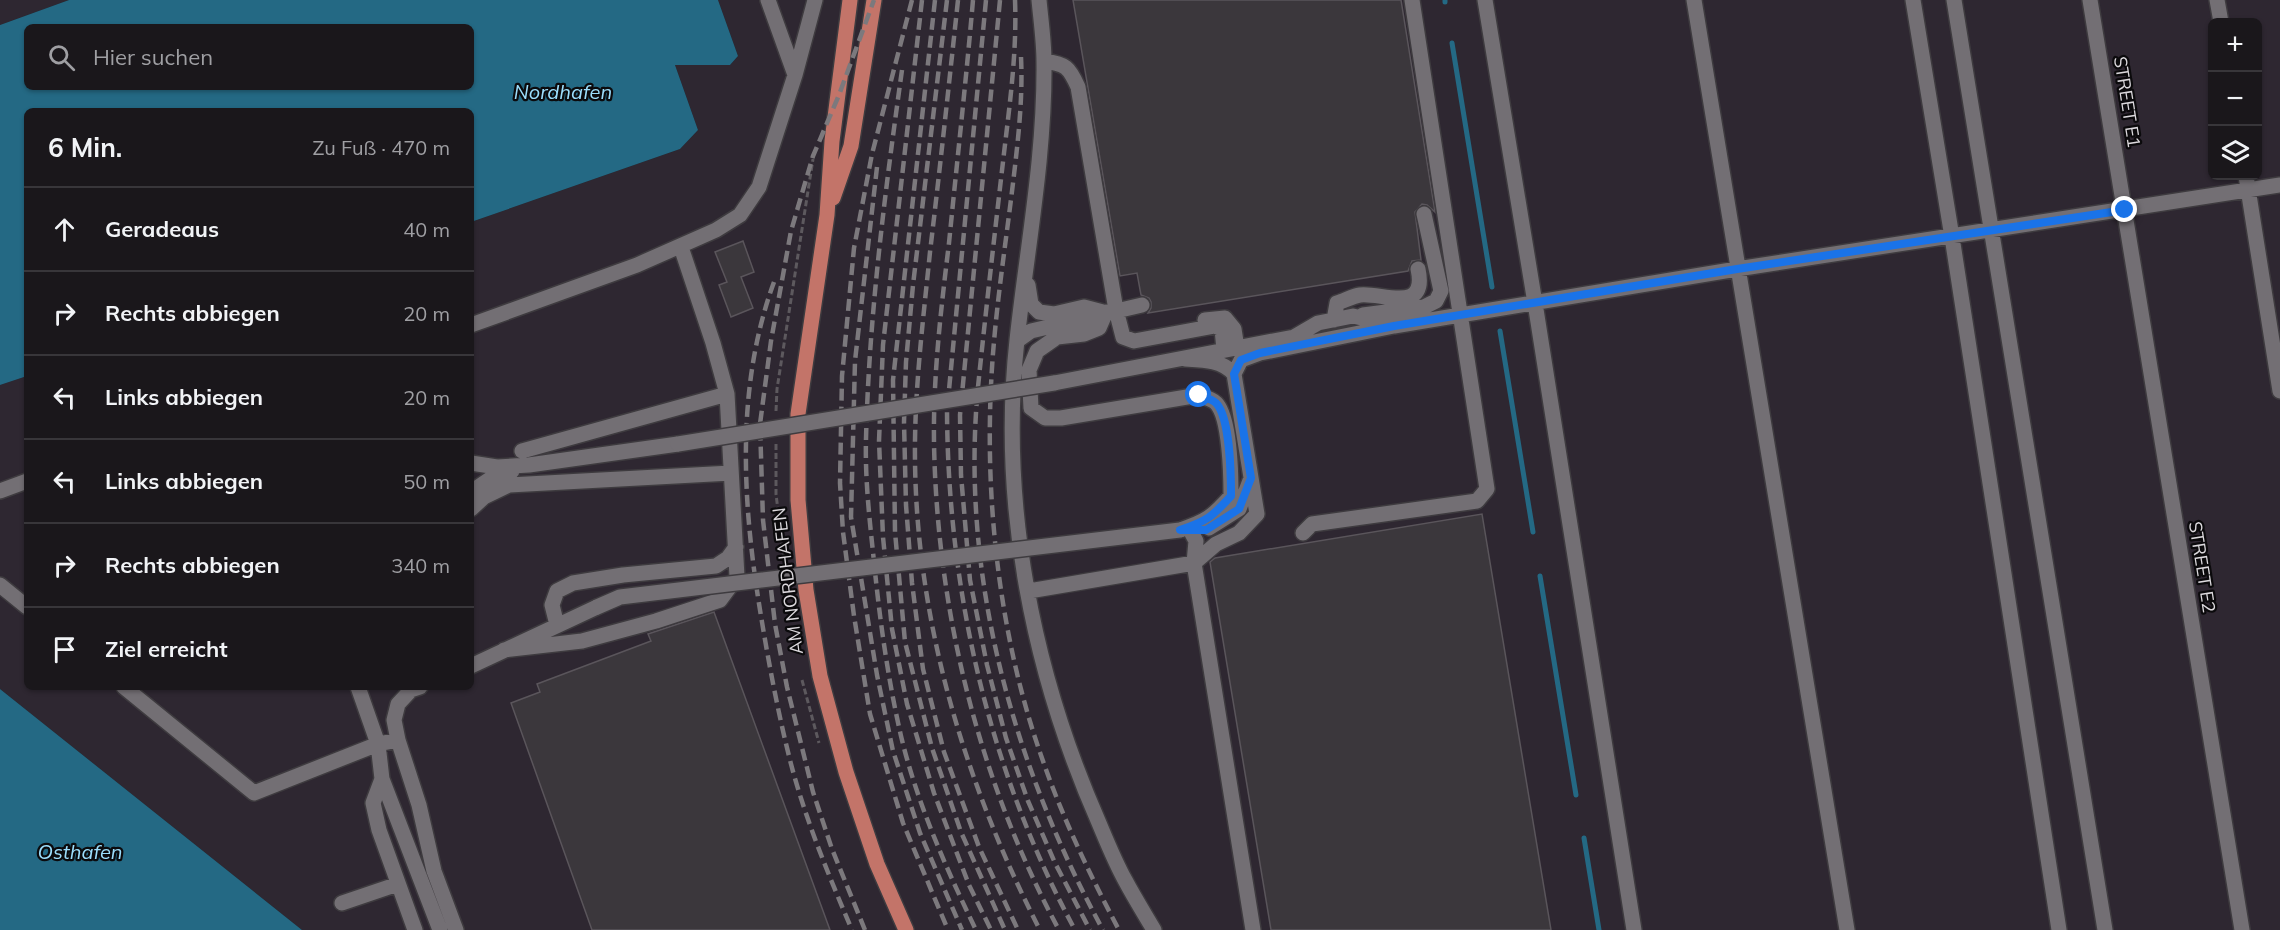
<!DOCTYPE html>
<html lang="de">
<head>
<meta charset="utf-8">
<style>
	:root { --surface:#1a171b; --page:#232024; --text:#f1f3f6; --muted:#9f9fa3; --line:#38363a }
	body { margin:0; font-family:Mulish,sans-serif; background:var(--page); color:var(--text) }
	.controls { position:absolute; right:18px; top:18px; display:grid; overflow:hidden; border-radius:9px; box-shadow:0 2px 4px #0004 }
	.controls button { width:54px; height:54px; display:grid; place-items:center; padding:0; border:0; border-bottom:2px solid var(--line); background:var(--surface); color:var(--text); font:30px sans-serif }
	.stop { position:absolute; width:18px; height:18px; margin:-14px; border:4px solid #1a73e8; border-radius:50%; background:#fff }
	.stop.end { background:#1a73e8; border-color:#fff; box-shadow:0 2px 6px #0008 }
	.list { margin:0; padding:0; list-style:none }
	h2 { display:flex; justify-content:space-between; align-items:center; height:78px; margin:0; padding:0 24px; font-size:26px }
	h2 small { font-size:20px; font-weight:400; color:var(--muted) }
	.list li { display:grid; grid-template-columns:39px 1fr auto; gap:18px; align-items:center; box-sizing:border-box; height:84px; padding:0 24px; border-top:2px solid var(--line) }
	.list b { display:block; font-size:22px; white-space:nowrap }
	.list em { font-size:20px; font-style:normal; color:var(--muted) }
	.icon { flex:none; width:33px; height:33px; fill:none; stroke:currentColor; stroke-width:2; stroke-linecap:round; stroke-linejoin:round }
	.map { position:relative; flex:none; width:2280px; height:930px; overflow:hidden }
	.search { position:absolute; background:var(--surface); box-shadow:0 2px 4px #0004; left:24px; top:24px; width:450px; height:66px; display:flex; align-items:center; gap:15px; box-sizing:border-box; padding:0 21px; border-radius:9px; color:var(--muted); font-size:22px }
	.panel { position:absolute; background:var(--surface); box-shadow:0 2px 4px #0004; left:24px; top:108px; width:450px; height:582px; border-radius:9px }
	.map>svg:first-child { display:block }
	.built { fill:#2e2731; fill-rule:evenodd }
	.water { fill:#246984; fill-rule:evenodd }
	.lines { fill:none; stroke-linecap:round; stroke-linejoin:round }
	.stream { stroke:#246984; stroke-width:5 }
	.building { fill:#3b373c; stroke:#5a555b; stroke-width:1.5 }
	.minor-casing { stroke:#3e3b3f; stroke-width:18 }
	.major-casing { stroke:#3e3b3f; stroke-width:18 }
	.path { stroke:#5d595e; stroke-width:3; stroke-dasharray:6 3; stroke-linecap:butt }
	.minor { stroke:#736f74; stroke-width:15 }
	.major { stroke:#c37469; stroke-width:15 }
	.rail { stroke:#7c797d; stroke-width:4.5; stroke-dasharray:12 6; stroke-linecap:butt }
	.minor-bridge-casing { stroke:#3e3b3f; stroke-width:18; stroke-linecap:butt }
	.minor-bridge { stroke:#736f74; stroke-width:15 }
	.route { stroke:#1a73e8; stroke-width:8 }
	.labels { text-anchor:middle; stroke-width:4.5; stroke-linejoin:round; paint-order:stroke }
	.street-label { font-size:18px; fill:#dcd9dd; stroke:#0b0a0c }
	.water-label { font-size:20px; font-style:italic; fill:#9cdefc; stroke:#0b0a0c }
</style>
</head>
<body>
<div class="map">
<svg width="2280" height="930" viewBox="0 0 2280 930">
	<rect width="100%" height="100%" fill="#231f24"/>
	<path class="built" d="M0,0H69L0,25Z
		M718,0H2280V930H302L0,689V385L27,376V687H471V222L680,149L698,130L675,65H730L738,56ZM2212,22H2258V176H2212Z"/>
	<path class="water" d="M69,0H718L738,56L730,65H675L698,130L680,149L471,222V111H27V376L0,385V25ZM27,27H471V87H27Z
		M0,689L302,930H0Z"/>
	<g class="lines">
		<path class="stream" d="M1445,0V2
			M1452,43L1492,287
			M1500,331L1533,532
			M1540,576L1576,795
			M1584,838L1599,930"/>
	</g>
	<path class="building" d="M1073,0H1401L1435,212L1427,205L1422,204L1415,212L1421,260L1412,261L1408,271L1148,313L1151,308V302L1149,298L1141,295L1137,273L1120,276Z
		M743,241L754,272L741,277L753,308L731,317L719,285L727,282L715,252Z
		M1482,514L1551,930H1271L1210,562L1215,558Z
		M714,612L830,930H592L511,703L540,692L537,684L651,641L648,634Z"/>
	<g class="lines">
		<g class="minor-casing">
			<path id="minor" d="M768,0L795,75
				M1039,0C1041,21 1044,42 1044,62C1045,156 1027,248 1017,340C999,504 1033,673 1099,823C1107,842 1115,862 1125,880C1134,897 1144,913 1154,930
				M1485,0L1535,303L1634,930
				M1694,0L1847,930
				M1913,0L1952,237L2059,930
				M1954,0L2105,930
				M2090,0L2242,930
				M2217,0L2221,22
				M1044,61C1066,64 1069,67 1078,87L1116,310L1123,337L1134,341L1215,326L1222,329L1224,350
				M2246,176L2280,391
				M1028,285L1031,304L1039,312L1054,314L1084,307L1103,312
				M1106,312L1099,328L1084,334L1057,337L1037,351L1029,370L1031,408L1045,418H1061L1199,395C1204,397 1212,399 1216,403C1230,417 1231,476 1231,496C1212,517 1207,521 1180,530
				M1363,315L1424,307L1436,301L1441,291L1424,214
				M1205,320L1225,318L1234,329L1237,348
				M1334,320L1337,303C1344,301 1353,296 1360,295C1381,292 1428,315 1418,269
				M471,325L637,265L716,230L740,215L759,187L795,75L815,0
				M1017,341L1031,331L1142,305
				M1234,374L1241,360L1260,353L1394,326L1737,269L2280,185
				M1054,383L1294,337L1318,323L1353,316L1388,324
				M522,451L727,394
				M471,463L497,467L529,465L678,444
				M0,491L27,481
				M471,492L493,477L512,471
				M471,509L484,497L509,485L731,473
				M1209,528L1239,509L1251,478
				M1190,530L1196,541L1194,563L1253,930
				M1303,533L1312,524L1477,501L1487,489L1412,0
				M0,585L27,607
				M1029,591L1194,563L1216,544L1239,533L1257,514L1234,374C1222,360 1203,360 1185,359
				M557,625L552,605L557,591L573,583L623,575L716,566L728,558L736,547
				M504,650L582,641L656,621L720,600L737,577L727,394L713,343L681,247
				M471,666L597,607
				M124,687L254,793L378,744L398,740
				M358,687L378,744L382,779L440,930
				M420,687L411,690L398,704L394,720L398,740L419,805L434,871L456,930
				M382,779L373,803L379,830L415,930
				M342,903L398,884"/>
		</g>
		<g class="major-casing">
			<path id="major" d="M850,0L832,141L827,215L798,414V500L806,590L820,676L846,772L877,864L906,930
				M833,198L851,146L874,0"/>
		</g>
		<path class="path" d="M776,411L777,389L813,159
			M776,444V494L784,560
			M802,680L819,743"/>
		<use href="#minor" class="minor"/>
		<use href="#major" class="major"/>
		<path class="rail" d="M912,0L872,154L854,248L842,376L840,483L843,532L854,616L870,714L903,823L948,930
			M922,0L883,345L879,441L883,537L892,629L907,704L934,793L969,885L991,930
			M935,0L893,380L895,532L905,642L932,748L961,832L1005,930
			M947,0L913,285L906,362L904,422L906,505L912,583L923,669L944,752L979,847L1018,930
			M958,0C949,84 940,168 930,252C923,322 914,392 915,462C917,625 966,786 1040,930
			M973,0C966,81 957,162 949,243C941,309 933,376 934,443C937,612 979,781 1059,930
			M986,0L947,411C948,592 989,771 1075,930
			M1000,0L960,415L961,475L970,580L987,665L1006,738L1028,801L1055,863L1090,930
			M1015,0C1017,51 1010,102 1004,153C995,231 986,309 978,387C960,576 1013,765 1103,930
			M1021,57C1023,99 1018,141 1013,183C1005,250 994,318 991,386C985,509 1001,644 1043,761C1063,819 1090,875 1119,930
			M902,70C885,192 869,316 866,439C865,477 869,515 873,552C879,614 887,675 901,736C917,803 946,868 976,930
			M877,167L855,361L851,517L877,675L893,751L920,833L962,930
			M774,282C734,391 743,510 762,622C770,670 779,717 791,764C806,821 829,876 852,930
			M865,930L832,849L813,792L787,687L775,624L763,520L760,424L771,341L791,231L813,156L839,95L874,0"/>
		<g class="minor-bridge-casing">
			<path id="minor-bridge" d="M678,444L1054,383
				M597,607L620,597L1180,530"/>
		</g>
		<use href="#minor-bridge" class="minor-bridge"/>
	</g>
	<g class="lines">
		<path class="route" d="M1199,395C1204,397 1212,399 1216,403C1230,417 1231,476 1231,496C1212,517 1207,521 1180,530H1206L1239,509L1251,478L1234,374L1241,360L1260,353L1394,326L1737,269L2125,210"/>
	</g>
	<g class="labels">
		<g class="street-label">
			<text transform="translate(2127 102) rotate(81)" y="6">STREET E1</text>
			<text transform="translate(2202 567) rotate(81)" y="6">STREET E2</text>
			<text transform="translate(788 581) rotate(-97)" y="6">AM NORDHAFEN</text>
		</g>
		<g class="water-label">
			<text x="563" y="99">Nordhafen</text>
			<text x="80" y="859">Osthafen</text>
		</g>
	</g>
</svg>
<div class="controls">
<button>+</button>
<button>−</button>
<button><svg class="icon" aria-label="layers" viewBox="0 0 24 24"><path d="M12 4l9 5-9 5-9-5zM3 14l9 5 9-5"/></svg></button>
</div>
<div class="stop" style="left:1199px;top:395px"></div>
<div class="stop end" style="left:2125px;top:210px"></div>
<div class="search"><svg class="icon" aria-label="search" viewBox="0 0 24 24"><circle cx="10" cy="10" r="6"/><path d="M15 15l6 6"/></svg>Hier suchen</div>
<section class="panel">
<h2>6 Min.<small>Zu Fuß · 470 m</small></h2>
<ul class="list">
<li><svg class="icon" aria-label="ahead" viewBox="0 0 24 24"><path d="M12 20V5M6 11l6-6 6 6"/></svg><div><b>Geradeaus</b></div><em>40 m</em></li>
<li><svg class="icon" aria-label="right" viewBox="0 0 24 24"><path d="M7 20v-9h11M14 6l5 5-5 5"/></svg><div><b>Rechts abbiegen</b></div><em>20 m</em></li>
<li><svg class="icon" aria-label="left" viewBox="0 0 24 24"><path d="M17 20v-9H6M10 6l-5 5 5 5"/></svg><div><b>Links abbiegen</b></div><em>20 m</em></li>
<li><svg class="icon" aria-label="left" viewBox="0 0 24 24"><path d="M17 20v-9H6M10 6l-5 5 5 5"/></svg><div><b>Links abbiegen</b></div><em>50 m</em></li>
<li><svg class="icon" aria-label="right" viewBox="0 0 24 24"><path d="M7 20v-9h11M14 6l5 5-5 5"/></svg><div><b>Rechts abbiegen</b></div><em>340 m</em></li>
<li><svg class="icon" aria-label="arrive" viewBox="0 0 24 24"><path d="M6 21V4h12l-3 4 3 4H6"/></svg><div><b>Ziel erreicht</b></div></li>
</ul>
</section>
</div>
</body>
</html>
